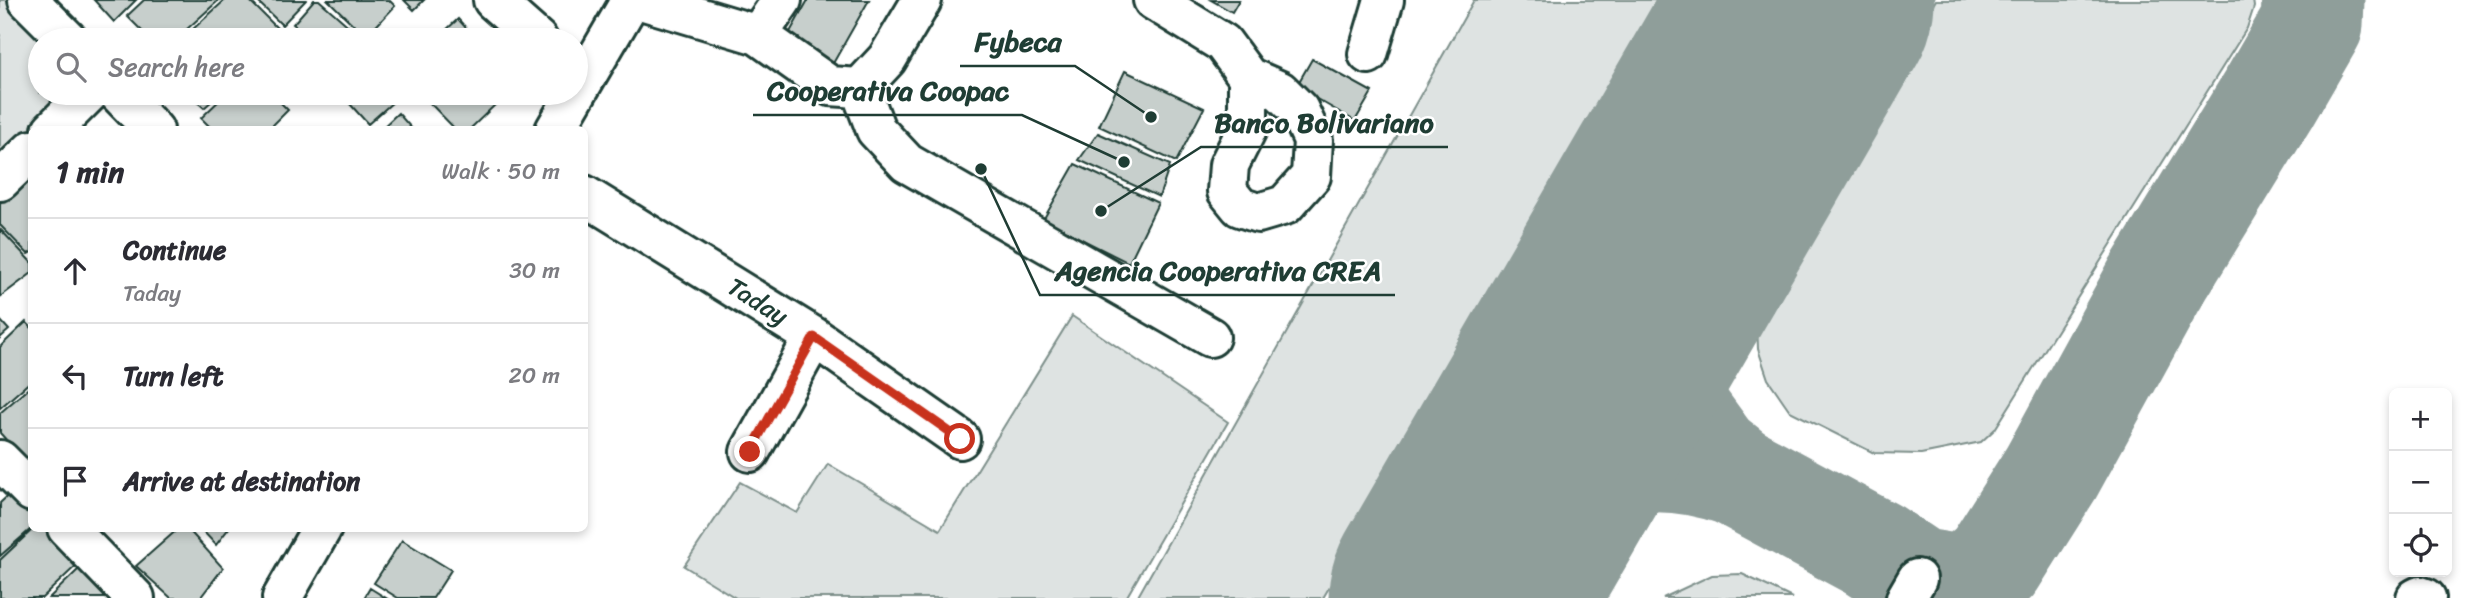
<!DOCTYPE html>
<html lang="en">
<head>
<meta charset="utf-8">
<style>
	:root { --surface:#fff; --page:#f2f2f3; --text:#2b2b33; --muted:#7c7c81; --line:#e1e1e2 }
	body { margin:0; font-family:Sriracha,sans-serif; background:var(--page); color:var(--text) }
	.controls { position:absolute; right:21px; bottom:21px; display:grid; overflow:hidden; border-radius:10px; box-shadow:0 4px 10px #0003 }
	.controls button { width:63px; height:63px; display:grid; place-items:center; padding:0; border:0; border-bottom:2px solid var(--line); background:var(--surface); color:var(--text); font:35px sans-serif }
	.stop { position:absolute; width:21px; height:21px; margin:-16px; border:5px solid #c8321e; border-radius:50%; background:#fff }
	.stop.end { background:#c8321e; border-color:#fff; box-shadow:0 2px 7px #0008 }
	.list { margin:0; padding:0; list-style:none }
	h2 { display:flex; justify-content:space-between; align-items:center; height:91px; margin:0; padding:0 28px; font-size:30px }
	h2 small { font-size:23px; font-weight:400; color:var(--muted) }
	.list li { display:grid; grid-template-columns:46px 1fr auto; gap:21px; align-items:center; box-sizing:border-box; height:105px; padding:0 28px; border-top:2px solid var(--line) }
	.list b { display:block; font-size:26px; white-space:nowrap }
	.list p { margin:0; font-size:23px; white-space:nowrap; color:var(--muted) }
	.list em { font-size:23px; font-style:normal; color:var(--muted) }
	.icon { flex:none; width:38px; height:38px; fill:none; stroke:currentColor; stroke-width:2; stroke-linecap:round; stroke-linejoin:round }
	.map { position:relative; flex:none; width:2473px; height:598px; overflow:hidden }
	.search { position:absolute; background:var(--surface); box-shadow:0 4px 10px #0003; left:28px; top:28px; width:560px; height:77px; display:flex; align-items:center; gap:18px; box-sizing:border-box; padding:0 24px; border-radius:38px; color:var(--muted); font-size:26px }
	.panel { position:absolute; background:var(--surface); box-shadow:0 4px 10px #0003; left:28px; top:126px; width:560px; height:406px; border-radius:10px }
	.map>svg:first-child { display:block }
	.green { fill:#dee3e2; stroke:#7e908b; stroke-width:2 }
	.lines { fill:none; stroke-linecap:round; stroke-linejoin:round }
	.taxiway { stroke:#8f9e9a; stroke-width:103 }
	.runway { stroke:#8f9e9a; stroke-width:259 }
	.building { fill:#c7cfcc; stroke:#1f3d34; stroke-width:2 }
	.minor-casing { stroke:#1f3d34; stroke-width:44 }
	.major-casing { stroke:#1f3d34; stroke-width:44 }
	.minor { stroke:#fff; stroke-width:38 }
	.major { stroke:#fff; stroke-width:38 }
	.route { stroke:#c8321e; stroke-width:9 }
	.labels { text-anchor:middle; stroke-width:5; stroke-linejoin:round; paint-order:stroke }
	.street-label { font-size:26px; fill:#1f3d34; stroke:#fff }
	.leader { fill:none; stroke:#1f3d34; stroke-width:2.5 }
	.callout-dot { fill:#1f3d34; stroke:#fff; stroke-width:2.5 }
	.callout-label { font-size:28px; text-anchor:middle; font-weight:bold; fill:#1f3d34; stroke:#fff; stroke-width:5; stroke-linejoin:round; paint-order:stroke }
</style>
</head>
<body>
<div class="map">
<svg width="2473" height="598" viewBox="0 0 2473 598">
	<rect width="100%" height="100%" fill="#fff"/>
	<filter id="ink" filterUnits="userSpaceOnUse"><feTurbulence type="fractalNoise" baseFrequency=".0143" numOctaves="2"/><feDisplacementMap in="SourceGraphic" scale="14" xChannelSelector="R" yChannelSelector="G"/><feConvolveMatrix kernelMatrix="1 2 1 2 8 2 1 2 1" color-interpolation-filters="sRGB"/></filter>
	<g filter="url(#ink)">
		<path class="green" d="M0,0H10L51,40H40V93H73L35,129L32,130L31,133L0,163Z
			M1474,0H1670L1323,598H1137Z
			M1936,0H2253L2254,7L2247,28L1995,429L1981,442L1921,454L1874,453L1790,411L1768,379L1758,349L1756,295Z
			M1072,316L1228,422L1126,598H736L684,566L740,482L797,513L828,464L940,530Z
			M1742,574L1792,598H1663L1712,575Z"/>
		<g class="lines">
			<path class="taxiway" d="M1696,185L1661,271L1655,316L1657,356L1668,391L1681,415L1711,456L1735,475L1874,550L1917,579L1959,586L1976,578L1994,563L2051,473L2155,284L2269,98L2312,24L2313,0
				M1472,574C1493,544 1514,515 1544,494C1551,489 1560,486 1568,482C1623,455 1678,455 1735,475"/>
			<path class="runway" d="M1458,598L1805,0"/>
		</g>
		<path class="building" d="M94,0H136L114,22Z
			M144,0H219L175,40H151L127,16Z
			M225,0H249L284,35L278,40H181Z
			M256,0H306L282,25Z
			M314,0H319L362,38L360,40H312L293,24Z
			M328,0H389L395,6L366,37Z
			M404,0H424L414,10Z
			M808,0H869L831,67L785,41Z
			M1211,0H1239L1232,12Z
			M458,19L477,40H454L445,31Z
			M381,28L392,40H369Z
			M1312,59L1372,92L1355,121L1296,87Z
			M1125,71L1204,108L1176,162L1099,126Z
			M187,93H221L204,108Z
			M227,93H271L288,110L268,130H213L201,118Z
			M340,93H385L393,102L368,124Z
			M433,93H486L496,104L469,130H456L426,99Z
			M398,113L413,130H380Z
			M1098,133L1170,165L1159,197L1079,160Z
			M1075,164L1158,203L1129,263L1043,220Z
			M29,180L32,182V252L28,254L0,225V203Z
			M0,229L32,263V273L0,297Z
			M0,320L9,330L0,338Z
			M26,322L32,328V380L0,408V347Z
			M32,385V458L27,463L0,433V413Z
			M13,491L32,512V528L0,556V503Z
			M34,528H48L80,562L42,598H0V560Z
			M179,528H187L223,568L200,598H171L136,566Z
			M200,528H229L216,545Z
			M402,540L451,570L433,598H398L374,583Z
			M81,567L111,598H49Z
			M370,588L386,598H364Z"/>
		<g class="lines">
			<g class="minor-casing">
				<path id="minor" d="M28,0L68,40
					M493,0L538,40
					M641,0L758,35L782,0
					M1153,0L1223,43L1248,77L1280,91L1299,110L1313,140L1311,176L1285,205L1258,213L1240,207L1227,191L1229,165L1248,127V77
					M758,35L830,86L860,88L887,59L922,0
					M1368,54L1384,0
					M860,88L876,130L907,163L1210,337
					M118,93L154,130
					M52,130L89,93
					M0,181L32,150
					M584,195L814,337L960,439
					M750,452L814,337
					M0,460L32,492
					M67,528L135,598
					M1906,598L1917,579
					M2416,598L2420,596L2426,598"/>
			</g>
			<g class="major-casing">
				<path id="major" d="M555,130L631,0
					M282,598L322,528"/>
			</g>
			<use href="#minor" class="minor"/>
			<use href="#major" class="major"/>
		</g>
	</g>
	<g class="lines" filter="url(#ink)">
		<path class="route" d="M750,452L814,337L960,439"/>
	</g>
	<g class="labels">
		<g class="street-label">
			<text transform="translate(758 301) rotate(32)" y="9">Taday</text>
		</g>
	</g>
	<path class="leader" d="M1151 117L1075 66H960M1124 162L1022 115H753M1101 211L1201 147H1448M981 169L1040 295H1395"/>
	<g class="callout-dot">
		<circle cx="1151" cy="117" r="7"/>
		<circle cx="1124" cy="162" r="7"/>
		<circle cx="1101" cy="211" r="7"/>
		<circle cx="981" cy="169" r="7"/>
	</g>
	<g class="callout-label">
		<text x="1018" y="51">Fybeca</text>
		<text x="888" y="100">Cooperativa Coopac</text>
		<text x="1324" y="132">Banco Bolivariano</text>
		<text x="1218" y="280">Agencia Cooperativa CREA</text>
	</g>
</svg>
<div class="controls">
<button>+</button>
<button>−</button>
<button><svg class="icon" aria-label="locate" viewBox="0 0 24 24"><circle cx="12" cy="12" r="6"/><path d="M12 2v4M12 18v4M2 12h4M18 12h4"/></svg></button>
</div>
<div class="stop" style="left:960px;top:439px"></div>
<div class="stop end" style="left:750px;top:452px"></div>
<div class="search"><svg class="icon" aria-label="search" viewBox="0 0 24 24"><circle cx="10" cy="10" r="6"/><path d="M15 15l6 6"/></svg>Search here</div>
<section class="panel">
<h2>1 min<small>Walk · 50 m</small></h2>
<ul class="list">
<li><svg class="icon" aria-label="ahead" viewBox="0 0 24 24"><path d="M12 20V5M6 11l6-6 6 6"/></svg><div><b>Continue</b><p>Taday</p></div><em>30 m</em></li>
<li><svg class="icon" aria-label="left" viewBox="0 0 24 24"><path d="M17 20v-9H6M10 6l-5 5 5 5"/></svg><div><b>Turn left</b></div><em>20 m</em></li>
<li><svg class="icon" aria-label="arrive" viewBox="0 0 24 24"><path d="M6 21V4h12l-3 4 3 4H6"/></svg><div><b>Arrive at destination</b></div></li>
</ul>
</section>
</div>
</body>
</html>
